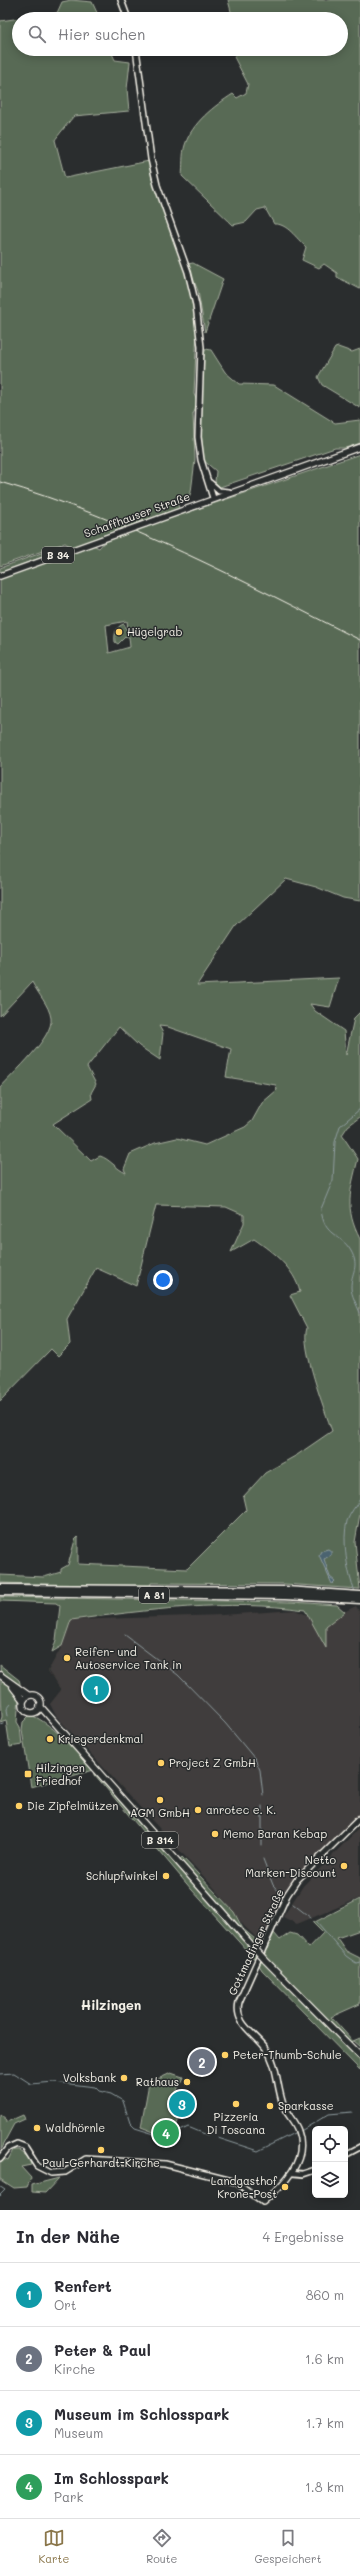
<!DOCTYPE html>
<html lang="de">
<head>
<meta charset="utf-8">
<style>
	:root { --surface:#fff; --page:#f7f7f7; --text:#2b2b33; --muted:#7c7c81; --line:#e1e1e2; --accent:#8a764a }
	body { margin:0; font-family:Mali,sans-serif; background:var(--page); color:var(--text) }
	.controls { position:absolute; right:12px; bottom:12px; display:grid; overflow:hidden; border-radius:6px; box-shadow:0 2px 10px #0003 }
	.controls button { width:36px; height:36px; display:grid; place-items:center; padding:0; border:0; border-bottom:1px solid var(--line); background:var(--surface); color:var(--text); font:20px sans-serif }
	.you { position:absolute; left:163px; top:1280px; width:14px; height:14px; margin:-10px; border:3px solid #fff; border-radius:50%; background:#1a73e8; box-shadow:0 0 0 6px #1a73e833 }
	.badge { display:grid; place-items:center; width:26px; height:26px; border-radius:50%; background:var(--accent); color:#fff; font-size:13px; font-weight:700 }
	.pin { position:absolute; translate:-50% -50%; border:2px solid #fff; box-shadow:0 1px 4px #0006 }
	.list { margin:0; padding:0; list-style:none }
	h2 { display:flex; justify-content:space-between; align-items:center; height:52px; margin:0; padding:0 16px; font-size:17px }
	h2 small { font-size:13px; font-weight:400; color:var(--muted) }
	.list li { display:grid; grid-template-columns:26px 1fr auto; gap:12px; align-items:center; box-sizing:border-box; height:64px; padding:0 16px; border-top:1px solid var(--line) }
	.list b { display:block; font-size:15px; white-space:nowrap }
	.list p { margin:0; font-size:13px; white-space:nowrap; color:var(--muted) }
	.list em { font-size:13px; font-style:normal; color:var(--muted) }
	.icon { flex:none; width:22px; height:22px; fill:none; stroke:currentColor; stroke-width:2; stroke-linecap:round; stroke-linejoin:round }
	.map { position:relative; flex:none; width:360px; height:2210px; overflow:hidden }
	.search { position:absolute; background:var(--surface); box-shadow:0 2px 10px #0003; left:12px; right:12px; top:12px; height:44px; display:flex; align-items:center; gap:10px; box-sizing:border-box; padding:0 14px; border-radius:22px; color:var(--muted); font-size:15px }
	.sheet { height:308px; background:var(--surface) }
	nav { display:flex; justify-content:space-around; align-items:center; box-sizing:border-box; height:56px; border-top:1px solid var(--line); background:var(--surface); font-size:11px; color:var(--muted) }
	nav a { display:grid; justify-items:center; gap:2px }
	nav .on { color:var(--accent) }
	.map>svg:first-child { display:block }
	.built { fill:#403d3c }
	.green { fill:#596b55; stroke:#a6ae9e; fill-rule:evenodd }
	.water { fill:#4b646f; stroke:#8f9c9f }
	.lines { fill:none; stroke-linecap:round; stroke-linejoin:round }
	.stream { stroke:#8f9c9f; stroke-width:1 }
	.tertiary-casing { stroke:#f4f1e8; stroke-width:8 }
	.secondary-casing { stroke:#f4f1e8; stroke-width:8 }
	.primary-casing { stroke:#f4f1e8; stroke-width:8 }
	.motorway-casing { stroke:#f4f1e8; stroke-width:9 }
	.tertiary { stroke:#2a2d2e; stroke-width:4.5 }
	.secondary { stroke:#2a2d2e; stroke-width:5 }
	.primary { stroke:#2a2d2e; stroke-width:5.5 }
	.motorway { stroke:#2a2d2e; stroke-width:6 }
	.rail { stroke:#f4f1e8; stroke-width:1 }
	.primary-bridge-casing { stroke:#f4f1e8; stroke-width:8; stroke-linecap:butt }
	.primary-bridge { stroke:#2a2d2e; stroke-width:5.5 }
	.poi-dot { fill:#ffd166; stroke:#2a2d2e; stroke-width:1.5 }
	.labels { text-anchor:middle; stroke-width:3; stroke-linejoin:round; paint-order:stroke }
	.shield { fill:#2a2d2e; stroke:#b7b6b0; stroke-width:1 }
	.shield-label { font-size:10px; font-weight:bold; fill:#f4f1e8 }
	.street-label { font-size:11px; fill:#f4f1e8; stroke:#2a2d2e }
	.poi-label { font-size:11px; fill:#f4f1e8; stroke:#2a2d2e; text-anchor:start }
	.quarter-label { font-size:13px; font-weight:bold; fill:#f4f1e8; stroke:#2a2d2e }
</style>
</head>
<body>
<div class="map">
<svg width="360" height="2210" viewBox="0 0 360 2210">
	<rect width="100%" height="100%" fill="#2a2d2e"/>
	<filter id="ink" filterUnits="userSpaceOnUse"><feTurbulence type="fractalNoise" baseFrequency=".025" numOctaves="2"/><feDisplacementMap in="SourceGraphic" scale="8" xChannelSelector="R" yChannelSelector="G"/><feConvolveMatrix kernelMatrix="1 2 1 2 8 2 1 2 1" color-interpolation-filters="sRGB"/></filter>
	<g filter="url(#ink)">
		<path class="built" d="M356,1606L360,1613V1815L295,1879L264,1942H261L244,1926L217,1891L56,1716L50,1704L61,1690L48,1671L62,1646L71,1620L222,1615L295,1610L324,1622Z
			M360,1827V1898L297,1924L283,1917L303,1886Z"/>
		<path class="green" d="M71,0L92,2L100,19H19V49H110L115,60L130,62L127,89L129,111L74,116C72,118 56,138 55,140L65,178L149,161L186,272L197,327L194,394L198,404L193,414L195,460L191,492L189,497L177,503L179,508L72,547L65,543L0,566V21L57,13L62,2Z
			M228,0H360V289L337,277V273L324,264L319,268L302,260L306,247C296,238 287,223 274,224L265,208L257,210L246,222L233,225L182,176C183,167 182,154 185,145C192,123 214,106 233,94L237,98L246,93L248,84L234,57L237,49H341V19H233Z
			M193,263L223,279L205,332L198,291L187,264Z
			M338,347L352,352L360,349V408L322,385L318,377L335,348Z
			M206,349L211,350L225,372L239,384L274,385L335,423L360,420V444L345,448H335L220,487L215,482L216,471L203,460C201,443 199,360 206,349Z
			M360,454V901L343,898L316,887L286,879L236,926L197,985L339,978L330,1007L310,1004L315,1011L344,1031L346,1055L354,1018L360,1012V1117L348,1126L342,1135L358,1159C350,1192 344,1208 360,1239V1514L355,1542L360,1589L284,1584L151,1583L150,1587L0,1583V1575L44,1577L61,1572V1569L68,1565L75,1540L78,1537V1564L187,1569L246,1510L243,1497L265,1473L297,1455L332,1431C325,1411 300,1346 307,1328L290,1295L300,1292C294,1268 274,1253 254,1239L231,1252L244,1223V1215L226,1207L156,1205L136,1286L96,1268L67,1319L70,1344L58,1356L51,1349L0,1401V1088C12,1074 54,1037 51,1018C49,1005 38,994 32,982L0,1016V578L93,545L99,548L106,540ZM127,621L128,629L127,630L124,624C116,626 114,634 115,642L118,644L126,636L129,637L130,647L109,653L106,625ZM159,1026L168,1027L231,1049L226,1077L276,1085L277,1090L262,1103L252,1121L245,1127L205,1145L177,1138L155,1143L130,1154L124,1169L126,1173C116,1169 110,1159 100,1156L91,1161L53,1124L92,1099L91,1093L96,1084L87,1067L119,1027L139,1046L160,1060L163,1033Z
			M56,550L58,551L0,573V568L44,552Z
			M0,1597L292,1602L337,1605L345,1612L326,1627V1648L305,1610C227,1599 148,1610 71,1620L62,1646L52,1652L56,1640L60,1606L56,1603L0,1601Z
			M0,1665L19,1680L20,1683L17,1722L20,1727L22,1745L10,1747L6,1720L0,1722L2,1717Z
			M30,1715C62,1723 150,1833 177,1863L182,1857L234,1912L243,1929L267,1949L274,1933L280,1940L290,1933L297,1935L309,1948L323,1933L313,1923L360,1899V1930L337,1938L346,1951L360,1958V2004L331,2017L353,2041L360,2038V2047L353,2041L347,2043L360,2056V2070L262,1970L257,1962L192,1890L95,1775L94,1770L31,1787L22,1730L23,1722Z
			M171,2073L183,2077L174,2097L180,2101L177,2108L182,2111L173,2134L167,2137L141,2127L149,2083Z
			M0,2114L7,2120V2122L23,2115L25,2119L14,2124L0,2150Z
			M13,2150H19L29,2158L31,2165L21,2167L31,2178L27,2187L14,2188L0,2179V2163L3,2158L8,2160Z
			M59,2178L45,2193L32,2192V2185Z"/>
		<path class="water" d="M328,1549L331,1551V1555L324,1559L330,1577L335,1581L332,1584L319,1555L321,1551Z"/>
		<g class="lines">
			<path class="stream" d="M360,1109L340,1126L335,1142L333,1180L321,1209C324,1238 340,1232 351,1251C360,1267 351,1272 351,1287C351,1295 357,1305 360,1313
				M355,1592C347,1573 342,1540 347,1521C350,1513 356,1506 360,1499
				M125,1635L178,1675L225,1723L255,1759L260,1770L263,1795
				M8,1716L7,1709L11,1704
				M0,1725L3,1724
				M262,1845V1806
				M263,1859L273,1885L283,1896
				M293,1904L311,1918
				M317,1922L346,1956L356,1963L360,1962
				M0,2074L14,2073L31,2084L54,2082L95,2087L99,2091L111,2094L123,2101L130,2123L135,2128L167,2138L188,2127L207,2135
				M299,2132L329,2114L352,2112
				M218,2138L258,2151L296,2132
				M0,2186L6,2190L0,2196"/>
			<g class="tertiary-casing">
				<path id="tertiary" d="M345,2155L360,2147
					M292,2173L303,2174L315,2170"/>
			</g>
			<g class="secondary-casing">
				<path id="secondary" d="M121,0L128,19
					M136,49L151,159L157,185L188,272L196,305L201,347L198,437L201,460L213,498
					M210,483L219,491L229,492
					M0,2158L8,2148L17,2144L25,2147L37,2166L51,2173L65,2172L86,2159L165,2164L236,2182L263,2202C283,2185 309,2161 298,2131C295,2121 286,2114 283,2104C276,2084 278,2064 265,2047C253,2032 234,2023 239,2002L287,1895L297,1880L360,1818"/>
			</g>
			<g class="primary-casing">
				<path id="primary" d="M145,524L360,447
					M0,576L117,534
					M0,1675L28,1695
					M13,1687L23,1700
					M23 1704a9 9 0 1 1 18 0a9 9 0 1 1-18 0Z
					M40,1706L256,1950
					M265,1960L360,2056"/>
			</g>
			<g class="motorway-casing">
				<path id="motorway" d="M0,1588L286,1590L360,1595
					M0,1592L285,1596L360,1600"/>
			</g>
			<use href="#tertiary" class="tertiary"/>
			<use href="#secondary" class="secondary"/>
			<use href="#primary" class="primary"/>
			<use href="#motorway" class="motorway"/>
			<path class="rail" d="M0,482C127,519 243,581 360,640"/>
			<g class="primary-bridge-casing">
				<path id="primary-bridge" d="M117,534L145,524
					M256,1950L265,1960"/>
			</g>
			<use href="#primary-bridge" class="primary-bridge"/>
		</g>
	</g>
	<g class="poi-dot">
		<circle cx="119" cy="632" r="4"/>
		<circle cx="67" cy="1658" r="4"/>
		<circle cx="50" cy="1739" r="4"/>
		<circle cx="161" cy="1763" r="4"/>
		<rect x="24" y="1770" width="8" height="8" rx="2"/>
		<circle cx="160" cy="1800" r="4"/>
		<circle cx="19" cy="1806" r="4"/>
		<circle cx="198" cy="1810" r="4"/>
		<circle cx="215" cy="1834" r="4"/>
		<circle cx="344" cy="1866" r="4"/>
		<circle cx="166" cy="1876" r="4"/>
		<circle cx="225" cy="2055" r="4"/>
		<circle cx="124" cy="2078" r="4"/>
		<circle cx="187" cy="2082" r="4"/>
		<circle cx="236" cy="2104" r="4"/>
		<circle cx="270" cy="2106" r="4"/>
		<circle cx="37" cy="2128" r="4"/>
		<circle cx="101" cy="2150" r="4"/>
		<circle cx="285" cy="2187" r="4"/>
	</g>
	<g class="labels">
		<g class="shield">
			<rect x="42" y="547" width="32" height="16" rx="3"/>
			<rect x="139" y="1587" width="30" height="16" rx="3"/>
			<rect x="142" y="1832" width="36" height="16" rx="3"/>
		</g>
		<g class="shield-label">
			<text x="58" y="559">B 34</text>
			<text x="154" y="1599">A 81</text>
			<text x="160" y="1844">B 314</text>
		</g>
		<g class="street-label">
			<text transform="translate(137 515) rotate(-20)" y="4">Schaffhauser Straße</text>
			<text transform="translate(256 1942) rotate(-65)" y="4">Gottmadinger Straße</text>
		</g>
		<g class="poi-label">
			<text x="127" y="636">Hügelgrab</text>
			<text x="75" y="1656">Reifen- und<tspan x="75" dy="13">Autoservice Tank in</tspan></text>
			<text x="58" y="1743">Kriegerdenkmal</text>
			<text x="169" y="1767">Project Z GmbH</text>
			<text x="36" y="1772">Hilzingen<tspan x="36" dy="13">Friedhof</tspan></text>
			<text x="27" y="1810">Die Zipfelmützen</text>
			<text x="206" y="1814">anrotec e. K.</text>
			<text x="160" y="1817" text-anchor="middle">AGM GmbH</text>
			<text x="223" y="1838">Memo Baran Kebap</text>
			<text x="336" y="1864" text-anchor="end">Netto<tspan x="336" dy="13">Marken-Discount</tspan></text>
			<text x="158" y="1880" text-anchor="end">Schlupfwinkel</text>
			<text x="233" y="2059">Peter-Thumb-Schule</text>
			<text x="116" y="2082" text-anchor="end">Volksbank</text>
			<text x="179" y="2086" text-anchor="end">Rathaus</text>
			<text x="278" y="2110">Sparkasse</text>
			<text x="236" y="2121" text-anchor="middle">Pizzeria<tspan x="236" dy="13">Di Toscana</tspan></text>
			<text x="45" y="2132">Waldhörnle</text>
			<text x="101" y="2167" text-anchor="middle">Paul-Gerhardt-Kirche</text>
			<text x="277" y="2185" text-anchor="end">Landgasthof<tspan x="277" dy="13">Krone-Post</tspan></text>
		</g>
		<g class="quarter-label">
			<text x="111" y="2010">Hilzingen</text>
		</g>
	</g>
</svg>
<div class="controls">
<button><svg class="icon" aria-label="locate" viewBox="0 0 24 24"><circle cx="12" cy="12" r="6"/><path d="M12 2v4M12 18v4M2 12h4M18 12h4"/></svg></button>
<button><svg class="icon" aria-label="layers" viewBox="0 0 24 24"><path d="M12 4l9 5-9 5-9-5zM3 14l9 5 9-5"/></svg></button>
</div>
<div class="you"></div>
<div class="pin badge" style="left:96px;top:1689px;background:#0f9aa8">1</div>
<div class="pin badge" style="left:202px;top:2062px;background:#6b7280">2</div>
<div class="pin badge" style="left:182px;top:2104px;background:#0f9aa8">3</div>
<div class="pin badge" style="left:166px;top:2133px;background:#2e9e5b">4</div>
<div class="search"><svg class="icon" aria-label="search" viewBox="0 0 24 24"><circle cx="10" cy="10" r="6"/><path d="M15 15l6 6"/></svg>Hier suchen</div>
</div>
<section class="sheet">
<h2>In der Nähe<small>4 Ergebnisse</small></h2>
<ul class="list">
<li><span class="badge" style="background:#0f9aa8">1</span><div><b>Renfert</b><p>Ort</p></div><em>860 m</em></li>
<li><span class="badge" style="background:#6b7280">2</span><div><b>Peter &amp; Paul</b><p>Kirche</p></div><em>1.6 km</em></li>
<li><span class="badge" style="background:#0f9aa8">3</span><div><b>Museum im Schlosspark</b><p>Museum</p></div><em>1.7 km</em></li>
<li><span class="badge" style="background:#2e9e5b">4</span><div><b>Im Schlosspark</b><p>Park</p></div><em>1.8 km</em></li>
</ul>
</section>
<nav>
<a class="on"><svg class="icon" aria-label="map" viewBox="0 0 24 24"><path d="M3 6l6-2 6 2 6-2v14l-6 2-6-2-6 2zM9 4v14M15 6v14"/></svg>Karte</a>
<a><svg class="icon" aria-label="directions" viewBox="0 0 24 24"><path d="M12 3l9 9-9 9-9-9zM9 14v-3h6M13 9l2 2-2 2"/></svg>Route</a>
<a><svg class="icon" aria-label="saved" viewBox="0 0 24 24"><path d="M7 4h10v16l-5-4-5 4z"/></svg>Gespeichert</a>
</nav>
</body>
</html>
